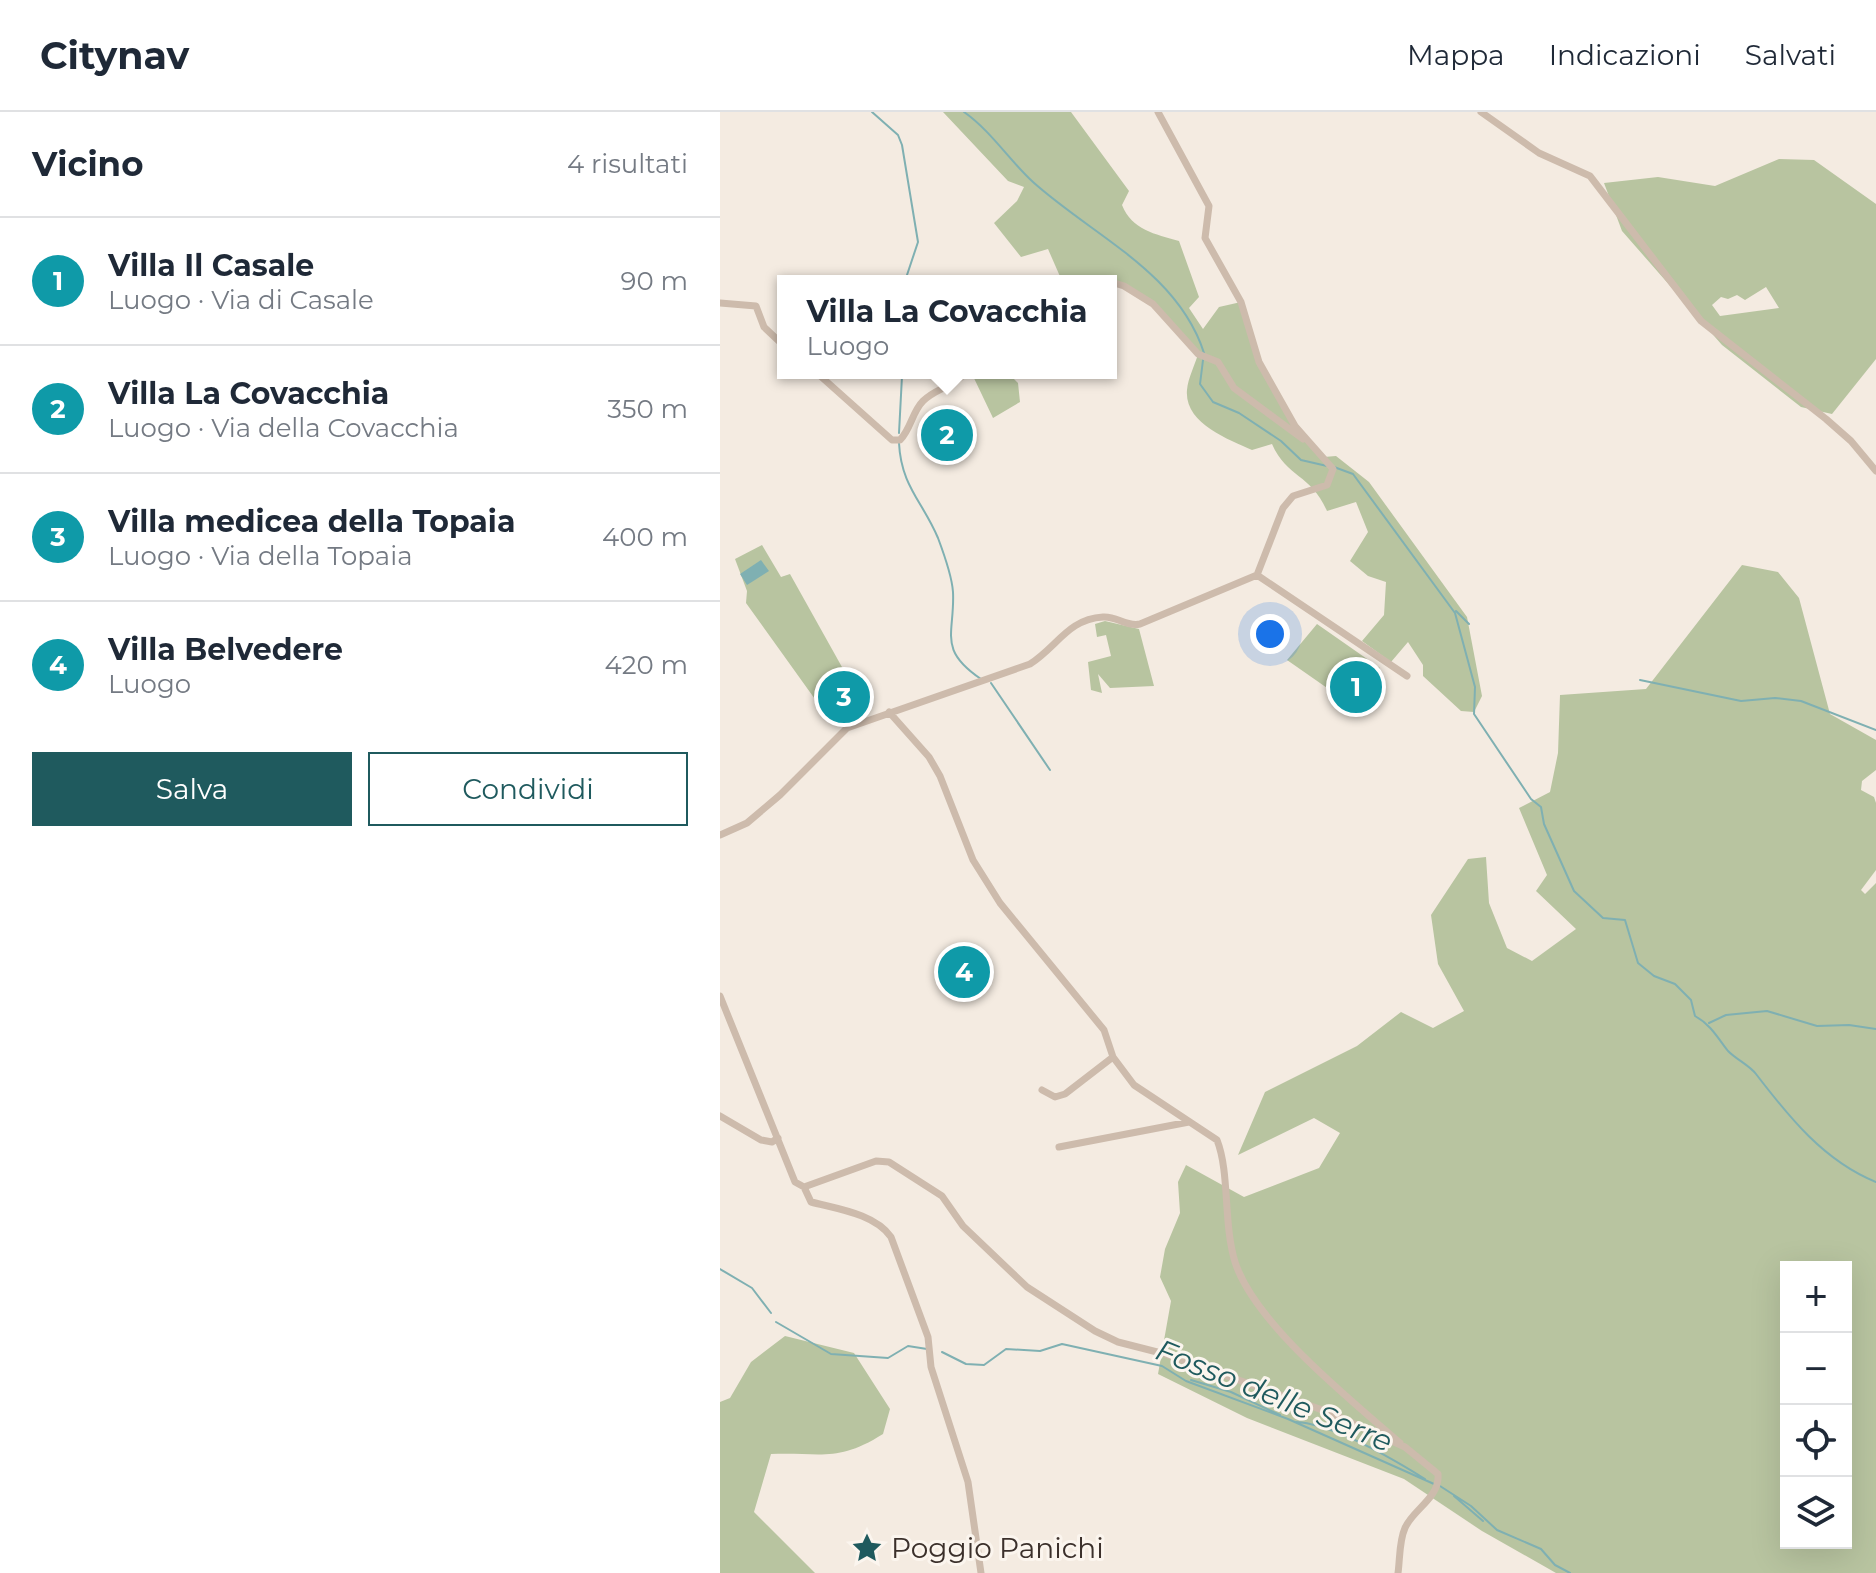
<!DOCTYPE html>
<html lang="it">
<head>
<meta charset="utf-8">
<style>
	:root { --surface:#fff; --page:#f6f6f7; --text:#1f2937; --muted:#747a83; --line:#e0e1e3; --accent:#1f5a5e }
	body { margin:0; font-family:Montserrat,sans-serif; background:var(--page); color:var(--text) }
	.controls { position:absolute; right:24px; bottom:24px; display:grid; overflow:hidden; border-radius:0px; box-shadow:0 8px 32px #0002 }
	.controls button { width:72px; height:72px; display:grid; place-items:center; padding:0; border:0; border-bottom:2px solid var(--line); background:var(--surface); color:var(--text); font:40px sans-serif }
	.you { position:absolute; left:550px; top:522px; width:28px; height:28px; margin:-20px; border:6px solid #fff; border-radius:50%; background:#1a73e8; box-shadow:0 0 0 12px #1a73e833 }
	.badge { display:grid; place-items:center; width:52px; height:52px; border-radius:50%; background:var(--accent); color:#fff; font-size:26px; font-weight:700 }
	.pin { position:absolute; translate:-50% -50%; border:4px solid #fff; box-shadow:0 2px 8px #0006 }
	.popup { position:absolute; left:57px; top:163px; width:340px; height:104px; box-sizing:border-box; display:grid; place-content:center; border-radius:0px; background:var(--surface); filter:drop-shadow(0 2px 6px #0005); font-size:26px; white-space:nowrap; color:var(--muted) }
	.popup b { font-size:30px; color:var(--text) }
	.popup::after { content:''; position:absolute; left:50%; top:100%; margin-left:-16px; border:16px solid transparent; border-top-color:var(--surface) }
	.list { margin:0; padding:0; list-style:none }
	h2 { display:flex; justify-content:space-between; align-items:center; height:104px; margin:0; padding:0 32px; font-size:34px }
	h2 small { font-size:26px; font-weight:400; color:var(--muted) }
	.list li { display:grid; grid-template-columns:52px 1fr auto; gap:24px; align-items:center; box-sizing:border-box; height:128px; padding:0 32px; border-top:2px solid var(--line) }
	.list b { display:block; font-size:30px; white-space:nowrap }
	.list p { margin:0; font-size:26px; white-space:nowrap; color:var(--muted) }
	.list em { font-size:26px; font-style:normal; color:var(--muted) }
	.actions { display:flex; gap:16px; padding:24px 32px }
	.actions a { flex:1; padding:18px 0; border:2px solid var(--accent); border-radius:0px; text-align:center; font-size:28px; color:var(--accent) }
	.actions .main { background:var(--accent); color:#fff }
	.icon { flex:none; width:44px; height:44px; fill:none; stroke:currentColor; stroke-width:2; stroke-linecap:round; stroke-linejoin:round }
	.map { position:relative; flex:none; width:1156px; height:1461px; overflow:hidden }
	header { display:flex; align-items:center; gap:48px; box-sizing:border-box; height:112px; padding:0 40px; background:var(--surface); border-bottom:2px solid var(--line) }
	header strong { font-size:38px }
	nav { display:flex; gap:44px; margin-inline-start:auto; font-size:28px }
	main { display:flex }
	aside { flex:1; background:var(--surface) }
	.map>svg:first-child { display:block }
	.green { fill:#b8c4a0; fill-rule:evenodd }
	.water { fill:#7fb0b2 }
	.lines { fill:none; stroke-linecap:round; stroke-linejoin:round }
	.stream { stroke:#7fb0b2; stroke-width:2 }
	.street { stroke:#cdbbac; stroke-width:7 }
	.labels { text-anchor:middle; stroke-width:6; stroke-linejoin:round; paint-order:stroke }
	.poi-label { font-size:28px; fill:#3b302b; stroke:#fbf5ee; text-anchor:start }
	.water-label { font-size:30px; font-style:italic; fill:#1f5a5e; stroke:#fbf5ee }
</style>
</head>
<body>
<header>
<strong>Citynav</strong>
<nav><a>Mappa</a><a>Indicazioni</a><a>Salvati</a></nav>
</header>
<main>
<aside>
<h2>Vicino<small>4 risultati</small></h2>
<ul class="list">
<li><span class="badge" style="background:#0f9aa8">1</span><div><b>Villa Il Casale</b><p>Luogo · Via di Casale</p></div><em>90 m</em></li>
<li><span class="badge" style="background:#0f9aa8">2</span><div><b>Villa La Covacchia</b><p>Luogo · Via della Covacchia</p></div><em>350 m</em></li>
<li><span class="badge" style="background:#0f9aa8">3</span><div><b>Villa medicea della Topaia</b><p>Luogo · Via della Topaia</p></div><em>400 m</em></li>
<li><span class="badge" style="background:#0f9aa8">4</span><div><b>Villa Belvedere</b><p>Luogo</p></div><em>420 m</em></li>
</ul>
<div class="actions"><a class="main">Salva</a><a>Condividi</a></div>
</aside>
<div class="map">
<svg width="1156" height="1461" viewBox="0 0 1156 1461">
	<rect width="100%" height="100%" fill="#f4ebe1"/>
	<path class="green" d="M223,0H351L409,79L402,93C412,118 435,122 459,129L479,185L469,196L483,217L499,195L521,190L533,231L561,292L604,345L616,344L649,370L747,505L762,584L754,600L741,599L703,564V553L688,530L671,550L642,529L664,503L666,470L648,464L630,449L648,420L636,390L607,399C591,362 567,366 552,332L532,338C508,327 464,311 467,278C468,266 475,253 478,242C427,186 422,169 342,169L328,137L301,145L274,111L297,89L304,75L288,69Z
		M1059,47L1094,48L1156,92V247L1112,302L1081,295L1002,233L902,119L884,71L938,65L995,74ZM1046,175L1059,196L1000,204L992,193L1001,185L1008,187L1017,183L1025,188Z
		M288,261L298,271L300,290L273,306L252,262Z
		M42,433L61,465L70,462L127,564L97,590L26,491L27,479L15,447Z
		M1022,453L1058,460L1079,486L1110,602L1156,628V658L1142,669L1141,678L1154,685L1156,691V758L1141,778L1145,782L1156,771V1461H836L762,1419L684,1367L527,1306L438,1262L451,1189L440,1165L445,1137L460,1101L458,1070L466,1053L524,1085L599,1056L620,1021L594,1006L518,1043L545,980L637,934L681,900L713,916L744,899L718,852L711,803L748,747L766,745L769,791L787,836L812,849L856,817L816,779L827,763L799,696L830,680L838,641L840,583L926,577ZM1066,1155H1126V1431H1066Z
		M385,509L419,517L434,574L390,576L378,562L382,581L371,578L368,550L391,544L386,523L377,525L375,512Z
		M597,512L660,556L647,571L630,556L610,578L567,548Z
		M65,1224L134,1241L170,1297L163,1322C117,1351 101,1340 51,1342L34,1400L95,1461H0V1290L10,1286L31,1250Z"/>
	<path class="water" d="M41,448L49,459L27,473L20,462Z"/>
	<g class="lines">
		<path class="stream" d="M152,0L178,23L182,33L198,130L185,169
			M244,0C271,19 289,48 313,70C373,124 458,160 484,241
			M483,248L480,272L493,290L519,301L561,329L581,348L607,354
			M179,321L182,264
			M179,331C181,374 203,390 218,426C224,442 232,464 233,480C235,522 217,537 261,567
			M614,355L633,362L735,501L755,575L754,602L811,687L821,695L824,712L854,779L883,806L905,808L918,851L934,864L955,872L971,888L975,904C991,913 997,925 1008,939C1017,948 1029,953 1036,962C1069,1005 1104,1049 1156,1070
			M736,499L749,512
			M920,568L1021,589L1055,586L1081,589L1156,618
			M271,571L330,658
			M989,911L1006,903L1047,899L1097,914L1129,913L1156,917
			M0,1157L32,1176L51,1201
			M56,1210L111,1242L168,1246L188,1234L207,1237
			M222,1240L246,1252L264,1253L286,1237L320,1239L342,1232L442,1254L466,1269L568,1307L714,1372
			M471,1268L511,1280L560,1303
			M576,1310C614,1312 673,1347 705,1367
			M720,1374L751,1394L777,1418L821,1437L835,1453L850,1461
			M734,1384L763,1409"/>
		<path class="street" d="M438,0L489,94L485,126L521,190L539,250L575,314L613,357L607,373L573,384L563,396L537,463
			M761,0L819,41L870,64L981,209L1106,307L1131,329L1156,359
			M378,169H385
			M391,170L404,174L433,192L478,242L498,250L514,276L583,327
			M0,191L36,194L44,215L63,233
			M97,261L172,328H180C191,317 192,300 203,289C216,276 231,276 245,261
			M537,463L687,564
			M169,600L209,645L220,664L253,748L280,791L384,918L393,945L414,973L497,1028C510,1061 503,1110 515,1150C535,1212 631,1288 680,1331
			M0,723L27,711L60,683L127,616L310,552C337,535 348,507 383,505C397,504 406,515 420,512L537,463
			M0,884L75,1070L84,1075L156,1049L169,1050L222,1084L243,1114L307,1175L375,1219L398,1230L445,1242L608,1300L685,1335L718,1362C720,1386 693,1397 685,1416C679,1429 680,1447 678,1461
			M322,978L335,985L345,982L393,945
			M0,1004L41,1028L52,1030L58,1026
			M339,1035L469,1010
			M84,1075L91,1090C118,1097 155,1102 171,1125L208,1225L211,1255L248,1370L261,1461"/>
	</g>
	<defs>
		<g id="sight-bare" transform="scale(2.4)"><path d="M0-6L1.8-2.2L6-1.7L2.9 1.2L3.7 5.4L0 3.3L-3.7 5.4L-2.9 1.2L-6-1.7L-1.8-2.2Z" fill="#1f5a5e" stroke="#fbf5ee" stroke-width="2.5" paint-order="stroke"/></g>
	</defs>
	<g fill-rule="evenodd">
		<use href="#sight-bare" x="147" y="1436"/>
	</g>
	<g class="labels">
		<g class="poi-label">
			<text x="171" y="1446">Poggio Panichi</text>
		</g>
		<g class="water-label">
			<text transform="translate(554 1284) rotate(22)" y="10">Fosso delle Serre</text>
		</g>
	</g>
</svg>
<div class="controls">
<button>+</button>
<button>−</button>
<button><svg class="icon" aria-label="locate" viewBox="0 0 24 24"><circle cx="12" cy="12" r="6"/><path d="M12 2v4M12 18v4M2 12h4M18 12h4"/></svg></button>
<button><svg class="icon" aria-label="layers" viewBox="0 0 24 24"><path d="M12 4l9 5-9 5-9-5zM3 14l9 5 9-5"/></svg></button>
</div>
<div class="you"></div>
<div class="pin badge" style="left:636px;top:575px;background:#0f9aa8">1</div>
<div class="pin badge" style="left:227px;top:323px;background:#0f9aa8">2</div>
<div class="popup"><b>Villa La Covacchia</b>Luogo</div>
<div class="pin badge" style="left:124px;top:585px;background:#0f9aa8">3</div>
<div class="pin badge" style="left:244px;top:860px;background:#0f9aa8">4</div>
</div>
</main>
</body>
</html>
